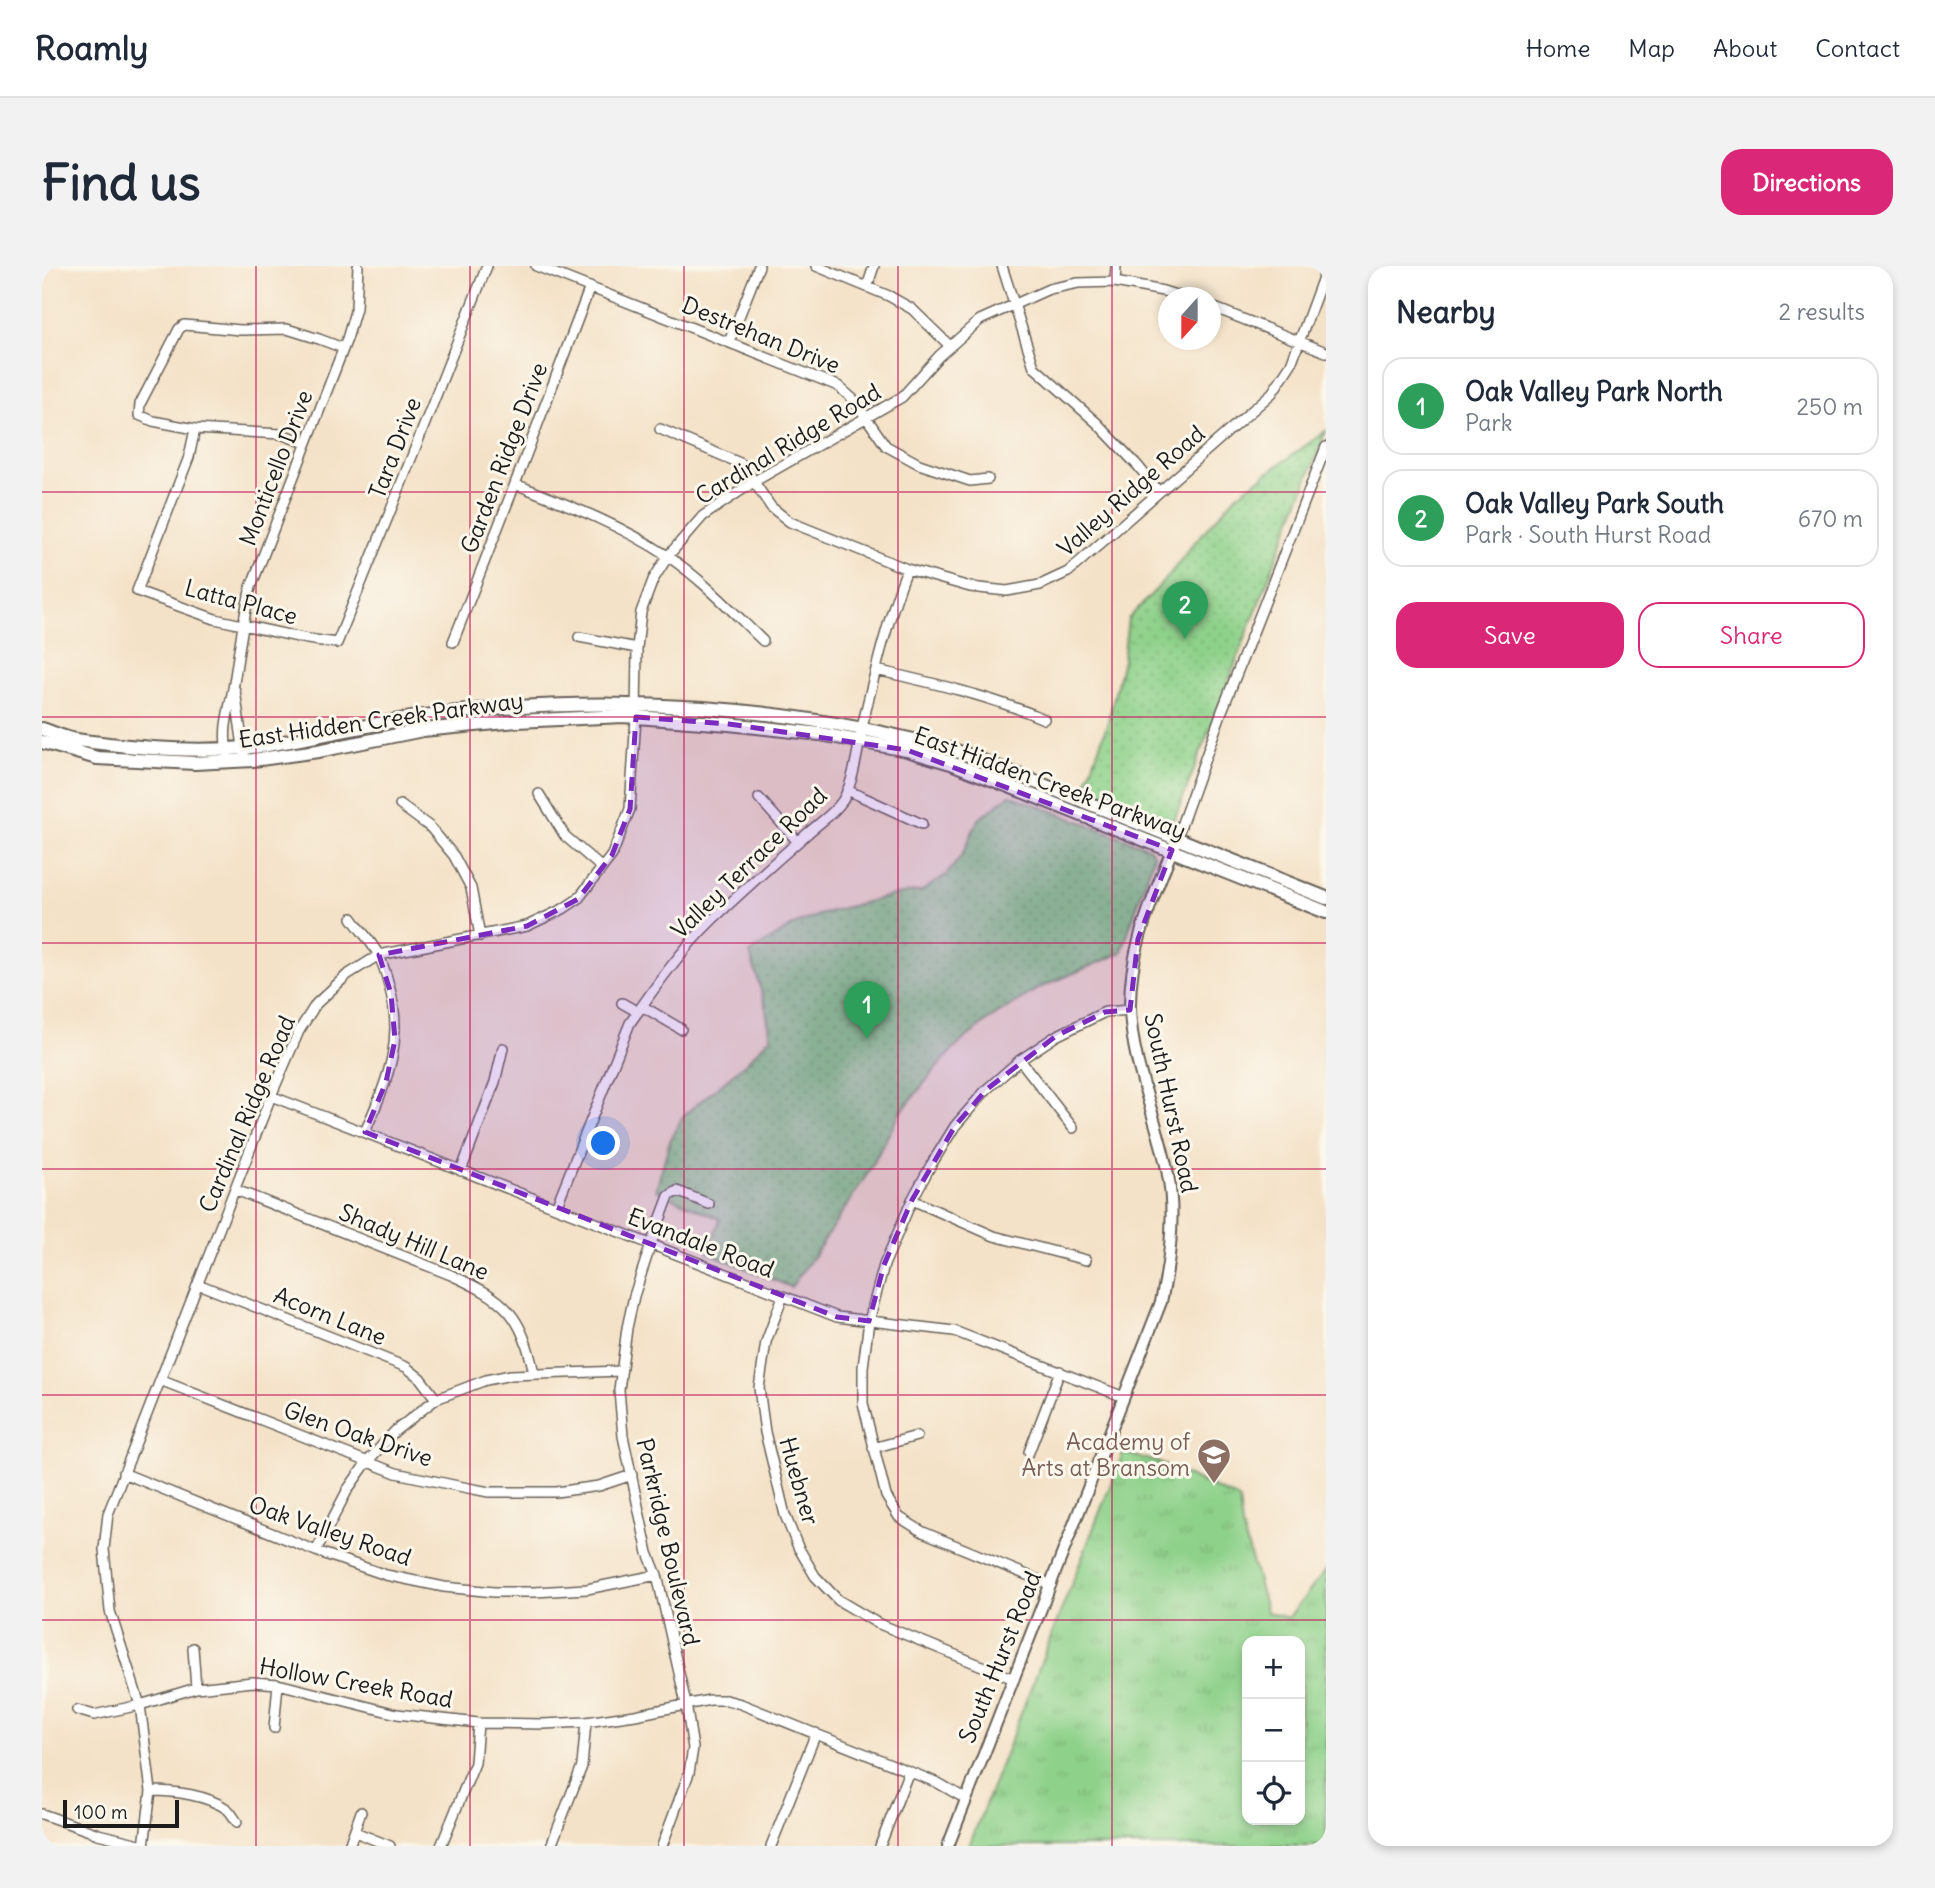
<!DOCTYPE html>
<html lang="en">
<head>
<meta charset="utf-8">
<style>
	:root { --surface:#fff; --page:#f2f2f3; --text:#1f2937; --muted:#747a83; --line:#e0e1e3; --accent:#db2777 }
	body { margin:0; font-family:Delius,sans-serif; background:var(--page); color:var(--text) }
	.controls { position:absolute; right:21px; bottom:21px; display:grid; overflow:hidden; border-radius:14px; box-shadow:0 4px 10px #0003 }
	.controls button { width:63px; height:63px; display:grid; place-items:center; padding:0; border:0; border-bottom:2px solid var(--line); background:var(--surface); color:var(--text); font:35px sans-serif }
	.compass { position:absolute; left:1116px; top:21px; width:63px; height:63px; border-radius:50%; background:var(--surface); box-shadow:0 4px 10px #0003; rotate:201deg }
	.scale { position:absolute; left:21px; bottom:18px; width:116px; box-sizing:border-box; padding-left:7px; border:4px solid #1c1c1c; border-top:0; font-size:19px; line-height:24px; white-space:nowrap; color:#1c1c1c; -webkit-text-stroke:5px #fbf7ec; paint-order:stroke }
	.you { position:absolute; left:562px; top:878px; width:24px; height:24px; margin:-18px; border:5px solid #fff; border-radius:50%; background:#1a73e8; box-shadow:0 0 0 10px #1a73e833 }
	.badge { display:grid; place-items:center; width:46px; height:46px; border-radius:50%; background:var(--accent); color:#fff; font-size:23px; font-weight:700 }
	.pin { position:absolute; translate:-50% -58px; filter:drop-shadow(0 2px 4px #0008) }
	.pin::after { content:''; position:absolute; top:37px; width:24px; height:21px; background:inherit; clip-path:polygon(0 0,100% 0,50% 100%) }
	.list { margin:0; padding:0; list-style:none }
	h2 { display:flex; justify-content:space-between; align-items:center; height:91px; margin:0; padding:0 28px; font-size:30px }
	h2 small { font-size:23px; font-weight:400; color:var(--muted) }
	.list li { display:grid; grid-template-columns:46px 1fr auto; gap:21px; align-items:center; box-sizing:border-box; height:98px; margin:0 14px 14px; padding:0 14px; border:2px solid var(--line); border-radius:21px }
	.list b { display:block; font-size:26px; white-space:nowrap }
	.list p { margin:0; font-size:23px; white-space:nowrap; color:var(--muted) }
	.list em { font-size:23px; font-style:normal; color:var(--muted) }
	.actions { display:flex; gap:14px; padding:21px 28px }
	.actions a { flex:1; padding:16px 0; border:2px solid var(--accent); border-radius:21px; text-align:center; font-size:24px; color:var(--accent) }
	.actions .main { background:var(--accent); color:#fff }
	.icon { flex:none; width:38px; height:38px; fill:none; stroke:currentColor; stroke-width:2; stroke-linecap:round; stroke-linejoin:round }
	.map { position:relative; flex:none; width:1284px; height:1580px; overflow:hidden; border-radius:21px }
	header { display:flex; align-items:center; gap:42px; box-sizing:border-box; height:98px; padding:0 35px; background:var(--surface); border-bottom:2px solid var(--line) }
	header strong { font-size:33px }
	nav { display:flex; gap:38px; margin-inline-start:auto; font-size:24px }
	.intro { display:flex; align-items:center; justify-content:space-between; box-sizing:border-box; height:168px; padding:0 42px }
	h1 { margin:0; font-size:49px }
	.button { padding:18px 32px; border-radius:21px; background:var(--accent); color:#fff; font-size:24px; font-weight:700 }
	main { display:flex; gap:42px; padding:0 42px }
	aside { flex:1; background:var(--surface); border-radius:21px; box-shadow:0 4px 10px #0003 }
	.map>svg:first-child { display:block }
	.grass { fill:url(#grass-tufts); stroke:#557653; stroke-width:2; fill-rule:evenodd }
	.park { fill:url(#park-dots); stroke:#557653; stroke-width:2 }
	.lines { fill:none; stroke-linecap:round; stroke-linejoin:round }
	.minor-casing { stroke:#686158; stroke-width:12 }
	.tertiary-casing { stroke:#686158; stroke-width:14 }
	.secondary-casing { stroke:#686158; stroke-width:16 }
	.minor { stroke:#fff; stroke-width:9 }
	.tertiary { stroke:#fff; stroke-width:10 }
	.secondary { stroke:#fff; stroke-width:12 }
	.marked { fill:#7b2cbf; fill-opacity:0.2; stroke:#7b2cbf; stroke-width:5; stroke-dasharray:14 9; stroke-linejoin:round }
	.grid { fill:none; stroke:#c2185b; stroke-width:2; stroke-opacity:0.55 }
	.labels { text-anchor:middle; stroke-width:6; stroke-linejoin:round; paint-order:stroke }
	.street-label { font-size:23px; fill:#1c1c1c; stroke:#fbf7ec }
	.education-label { font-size:23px; fill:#785e54; stroke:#fbf7ec; text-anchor:end }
</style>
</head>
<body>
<header>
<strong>Roamly</strong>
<nav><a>Home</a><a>Map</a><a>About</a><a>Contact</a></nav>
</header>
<div class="intro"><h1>Find us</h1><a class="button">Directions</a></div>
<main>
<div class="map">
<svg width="1284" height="1580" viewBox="0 0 1284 1580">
	<defs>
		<pattern id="grass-tufts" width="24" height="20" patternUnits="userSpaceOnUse" patternTransform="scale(1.75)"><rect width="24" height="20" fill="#8ed18a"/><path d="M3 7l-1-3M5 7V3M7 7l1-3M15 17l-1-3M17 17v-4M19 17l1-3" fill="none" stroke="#7ab376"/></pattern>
		<pattern id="park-dots" width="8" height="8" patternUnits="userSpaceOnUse" patternTransform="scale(1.75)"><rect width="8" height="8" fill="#8ed18a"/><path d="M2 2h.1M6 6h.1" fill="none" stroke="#7ab376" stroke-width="1.8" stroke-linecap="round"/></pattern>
	</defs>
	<rect width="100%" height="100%" fill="#fbf7ec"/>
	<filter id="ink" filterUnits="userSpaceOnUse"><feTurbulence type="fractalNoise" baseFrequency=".0143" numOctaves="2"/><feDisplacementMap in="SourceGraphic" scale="14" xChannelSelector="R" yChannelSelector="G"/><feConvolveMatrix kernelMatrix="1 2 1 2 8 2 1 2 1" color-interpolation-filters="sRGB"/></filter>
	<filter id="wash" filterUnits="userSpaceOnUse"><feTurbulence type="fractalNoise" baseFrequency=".00686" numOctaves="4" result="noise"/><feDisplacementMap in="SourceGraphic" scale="28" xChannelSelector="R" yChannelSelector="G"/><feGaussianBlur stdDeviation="1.57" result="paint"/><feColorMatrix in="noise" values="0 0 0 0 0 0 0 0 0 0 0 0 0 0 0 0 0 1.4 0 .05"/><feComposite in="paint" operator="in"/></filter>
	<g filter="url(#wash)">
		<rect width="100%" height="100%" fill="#f4e2c8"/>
		<path class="grass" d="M1081,1187L1115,1196L1197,1233L1200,1261L1225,1346L1246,1352L1284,1304V1580H927ZM1205,1375H1258V1554H1205Z"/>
		<path class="park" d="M1284,165L1133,552L1118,558L1041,527L1066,456L1081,394L1086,353L1124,313L1152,277L1196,228Z
			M968,529L1108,582L1112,590L1079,687L997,722L946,754L919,776L897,799L858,847L824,910L775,985L749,1021L666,987L678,953L614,924L628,875L641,850L704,797L729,771L723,738L708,687L752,659L782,647L848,630L880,625L904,609L920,589L936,554Z"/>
	</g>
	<g filter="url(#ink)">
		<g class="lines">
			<g class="minor-casing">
				<path id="minor" d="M494,0L796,120L812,134L844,180L877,198L928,215L946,213
					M774,0L847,30L870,43L908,80
					M960,0L992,101L1055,157L1096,200L1117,226
					M1073,16L1074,0
					M825,21L832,0
					M1168,40L1284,86
					M687,76L717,0
					M153,163L147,191L95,325L173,353L265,373L295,377L350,241L445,0
					M618,163L700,198L729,241L748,256L865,303L928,321L965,325L998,319L1026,306L1230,127L1249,98L1284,3
					M264,177L239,168L153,163L111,155L97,149L98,138L137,63L142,59L199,64L245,63L277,73L301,82
					M473,218C526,239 577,258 624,289C660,313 690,345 721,375
					M537,371L595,382
					M411,376L473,218L548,21
					M834,404C891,417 948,430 1002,453
					M193,424L203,495
					M185,487C180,460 188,443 192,417C197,385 201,353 209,321L305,73L314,42L316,0
					M805,524L880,558
					M497,528L523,570L560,602
					M717,532L756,576
					M358,539L388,561L412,590L429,622L438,670
					M1135,571L1180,445L1284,181
					M310,652C318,664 329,675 336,688C341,697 344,708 347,719C363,776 345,814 323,866
					M580,737L596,746
					M600,740L639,763
					M978,794L1031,862
					M229,830L795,1051L912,1065L1082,1131
					M419,905L453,816L461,782
					M194,924L409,1009C464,1034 479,1047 492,1107
					M870,934L952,970L1044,994
					M514,941L588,757C613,721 639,684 671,653C702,624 734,595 766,567C778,556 792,548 801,534C813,513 816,480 821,457C833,405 846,352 865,303
					M156,1018L364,1101L378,1112L394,1133
					M741,1030L724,1076L717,1122L723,1166L743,1249L756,1281L773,1310L796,1334L835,1357L972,1413
					M118,1114L354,1207L416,1220L447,1226H514L557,1220L590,1209
					M831,1182L875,1170
					M987,1186L1018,1105
					M81,1207L274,1285L344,1309L402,1321L452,1326H492L545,1323L615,1309
					M274,1285L306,1223L325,1196L353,1165L394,1133L444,1114L469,1109L579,1105
					M1009,1319L881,1266L857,1251L844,1230L821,1137V1101L827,1055L842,999L870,934L889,899L913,860L945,823L978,794L1014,770L1063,746L1088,744
					M151,1382L154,1422
					M35,1444L52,1449L98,1439L154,1422L211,1416L236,1418L355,1448L436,1457L501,1458L544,1456L593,1449L668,1434H684L699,1438L896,1517L924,1533
					M232,1462L236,1418
					M109,1525C133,1525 165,1529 185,1543C189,1546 192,1552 195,1556
					M0,1548L56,1568L102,1579
					M313,1566L348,1580
					M102,1580L109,1525L98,1439L68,1345L62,1283L66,1248L229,830L257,765L274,738L305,709L337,689L485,660L521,643L536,633L570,589L588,543L594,451L595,382L599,346L611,314L626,290L661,250L713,215L860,131L897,90L938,54L1007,23L1036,17L1073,16L1121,25L1144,32
					M307,1580L319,1546
					M399,1580L433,1497L436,1457
					M509,1580L540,1500L544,1456
					M620,1580L647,1507L651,1482L644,1438L615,1309L606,1287L581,1170L577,1124L585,1062L592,1030L609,978L627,930L635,925L667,938
					M729,1580L774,1467
					M838,1580L867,1505"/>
			</g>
			<g class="tertiary-casing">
				<path id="tertiary" d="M906,1580L1119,1036C1128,995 1134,951 1126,909C1116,853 1090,801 1088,743C1087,682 1110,635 1132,579"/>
			</g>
			<g class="secondary-casing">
				<path id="secondary" d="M0,463C10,466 20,471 30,473C42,476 55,476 67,478C119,484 173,487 225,479C282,470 339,455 397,448C571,428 752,439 921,487L1284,632
					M0,476L55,492L153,497L211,494L276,485L381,464L475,455L581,450L687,458L778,468L865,484L909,497L1284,646"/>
			</g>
			<use href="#minor" class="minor"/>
			<use href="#tertiary" class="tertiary"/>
			<use href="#secondary" class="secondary"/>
		</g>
	</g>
	<path class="marked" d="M594,451L687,458L865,484L1130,584L1096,673L1088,744L1063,746L1014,770L945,823L913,860L870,934L842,999L827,1055L795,1051L323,866L344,816L353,774L349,728L337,689L485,660L536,633L570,589L588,543Z"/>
	<path class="grid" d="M214,0V1580M428,0V1580M642,0V1580M856,0V1580M1070,0V1580M0,226H1284M0,451H1284M0,677H1284M0,903H1284M0,1129H1284M0,1354H1284"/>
	<defs>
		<g id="school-pin" transform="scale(1.75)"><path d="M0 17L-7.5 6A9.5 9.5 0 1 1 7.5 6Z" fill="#8d6e63" stroke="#fbf7ec"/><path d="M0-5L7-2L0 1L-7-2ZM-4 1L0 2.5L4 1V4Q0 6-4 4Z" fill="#fff"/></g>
	</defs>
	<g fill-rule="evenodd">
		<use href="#school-pin" x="1172" y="1189"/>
	</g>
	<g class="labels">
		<g class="street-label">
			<text transform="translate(719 69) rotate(22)" y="8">Destrehan Drive</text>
			<text transform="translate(746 178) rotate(-31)" y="8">Cardinal Ridge Road</text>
			<text transform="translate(353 182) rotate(-69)" y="8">Tara Drive</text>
			<text transform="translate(462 192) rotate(-69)" y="8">Garden Ridge Drive</text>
			<text transform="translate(234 202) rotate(-69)" y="8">Monticello Drive</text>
			<text transform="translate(1089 225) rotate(-41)" y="8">Valley Ridge Road</text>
			<text transform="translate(199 336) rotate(15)" y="8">Latta Place</text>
			<text transform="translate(339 454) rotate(-8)" y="8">East Hidden Creek Parkway</text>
			<text transform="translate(1008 517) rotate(20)" y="8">East Hidden Creek Parkway</text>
			<text transform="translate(707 597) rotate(-44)" y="8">Valley Terrace Road</text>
			<text transform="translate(1129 837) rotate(78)" y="8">South Hurst Road</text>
			<text transform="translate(205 848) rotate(-67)" y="8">Cardinal Ridge Road</text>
			<text transform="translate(372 976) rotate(23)" y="8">Shady Hill Lane</text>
			<text transform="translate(659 977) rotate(21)" y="8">Evandale Road</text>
			<text transform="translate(288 1050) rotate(22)" y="8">Acorn Lane</text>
			<text transform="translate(316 1168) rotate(19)" y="8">Glen Oak Drive</text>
			<text transform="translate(757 1215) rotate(74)" y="8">Huebner</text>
			<text transform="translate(288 1265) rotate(19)" y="8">Oak Valley Road</text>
			<text transform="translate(626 1276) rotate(77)" y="8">Parkridge Boulevard</text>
			<text transform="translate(958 1391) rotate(-68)" y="8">South Hurst Road</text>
			<text transform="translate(314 1417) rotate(10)" y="8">Hollow Creek Road</text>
		</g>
		<g class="education-label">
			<text x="1148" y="1184">Academy of<tspan x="1148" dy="26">Arts at Bransom</tspan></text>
		</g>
	</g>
</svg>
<div class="controls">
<button>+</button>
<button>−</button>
<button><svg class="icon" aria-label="locate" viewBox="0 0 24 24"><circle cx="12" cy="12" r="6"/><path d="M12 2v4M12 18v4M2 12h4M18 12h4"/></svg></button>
</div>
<svg class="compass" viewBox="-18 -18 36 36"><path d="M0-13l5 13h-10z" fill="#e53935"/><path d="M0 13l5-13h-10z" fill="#747a83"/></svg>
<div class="scale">100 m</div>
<div class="you"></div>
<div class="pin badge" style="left:825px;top:773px;background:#2e9e5b">1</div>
<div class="pin badge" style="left:1143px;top:373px;background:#2e9e5b">2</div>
</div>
<aside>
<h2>Nearby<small>2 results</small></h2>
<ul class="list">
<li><span class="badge" style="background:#2e9e5b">1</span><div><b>Oak Valley Park North</b><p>Park</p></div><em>250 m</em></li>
<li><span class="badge" style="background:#2e9e5b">2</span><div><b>Oak Valley Park South</b><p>Park · South Hurst Road</p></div><em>670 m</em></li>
</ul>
<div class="actions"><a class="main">Save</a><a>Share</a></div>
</aside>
</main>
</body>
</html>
